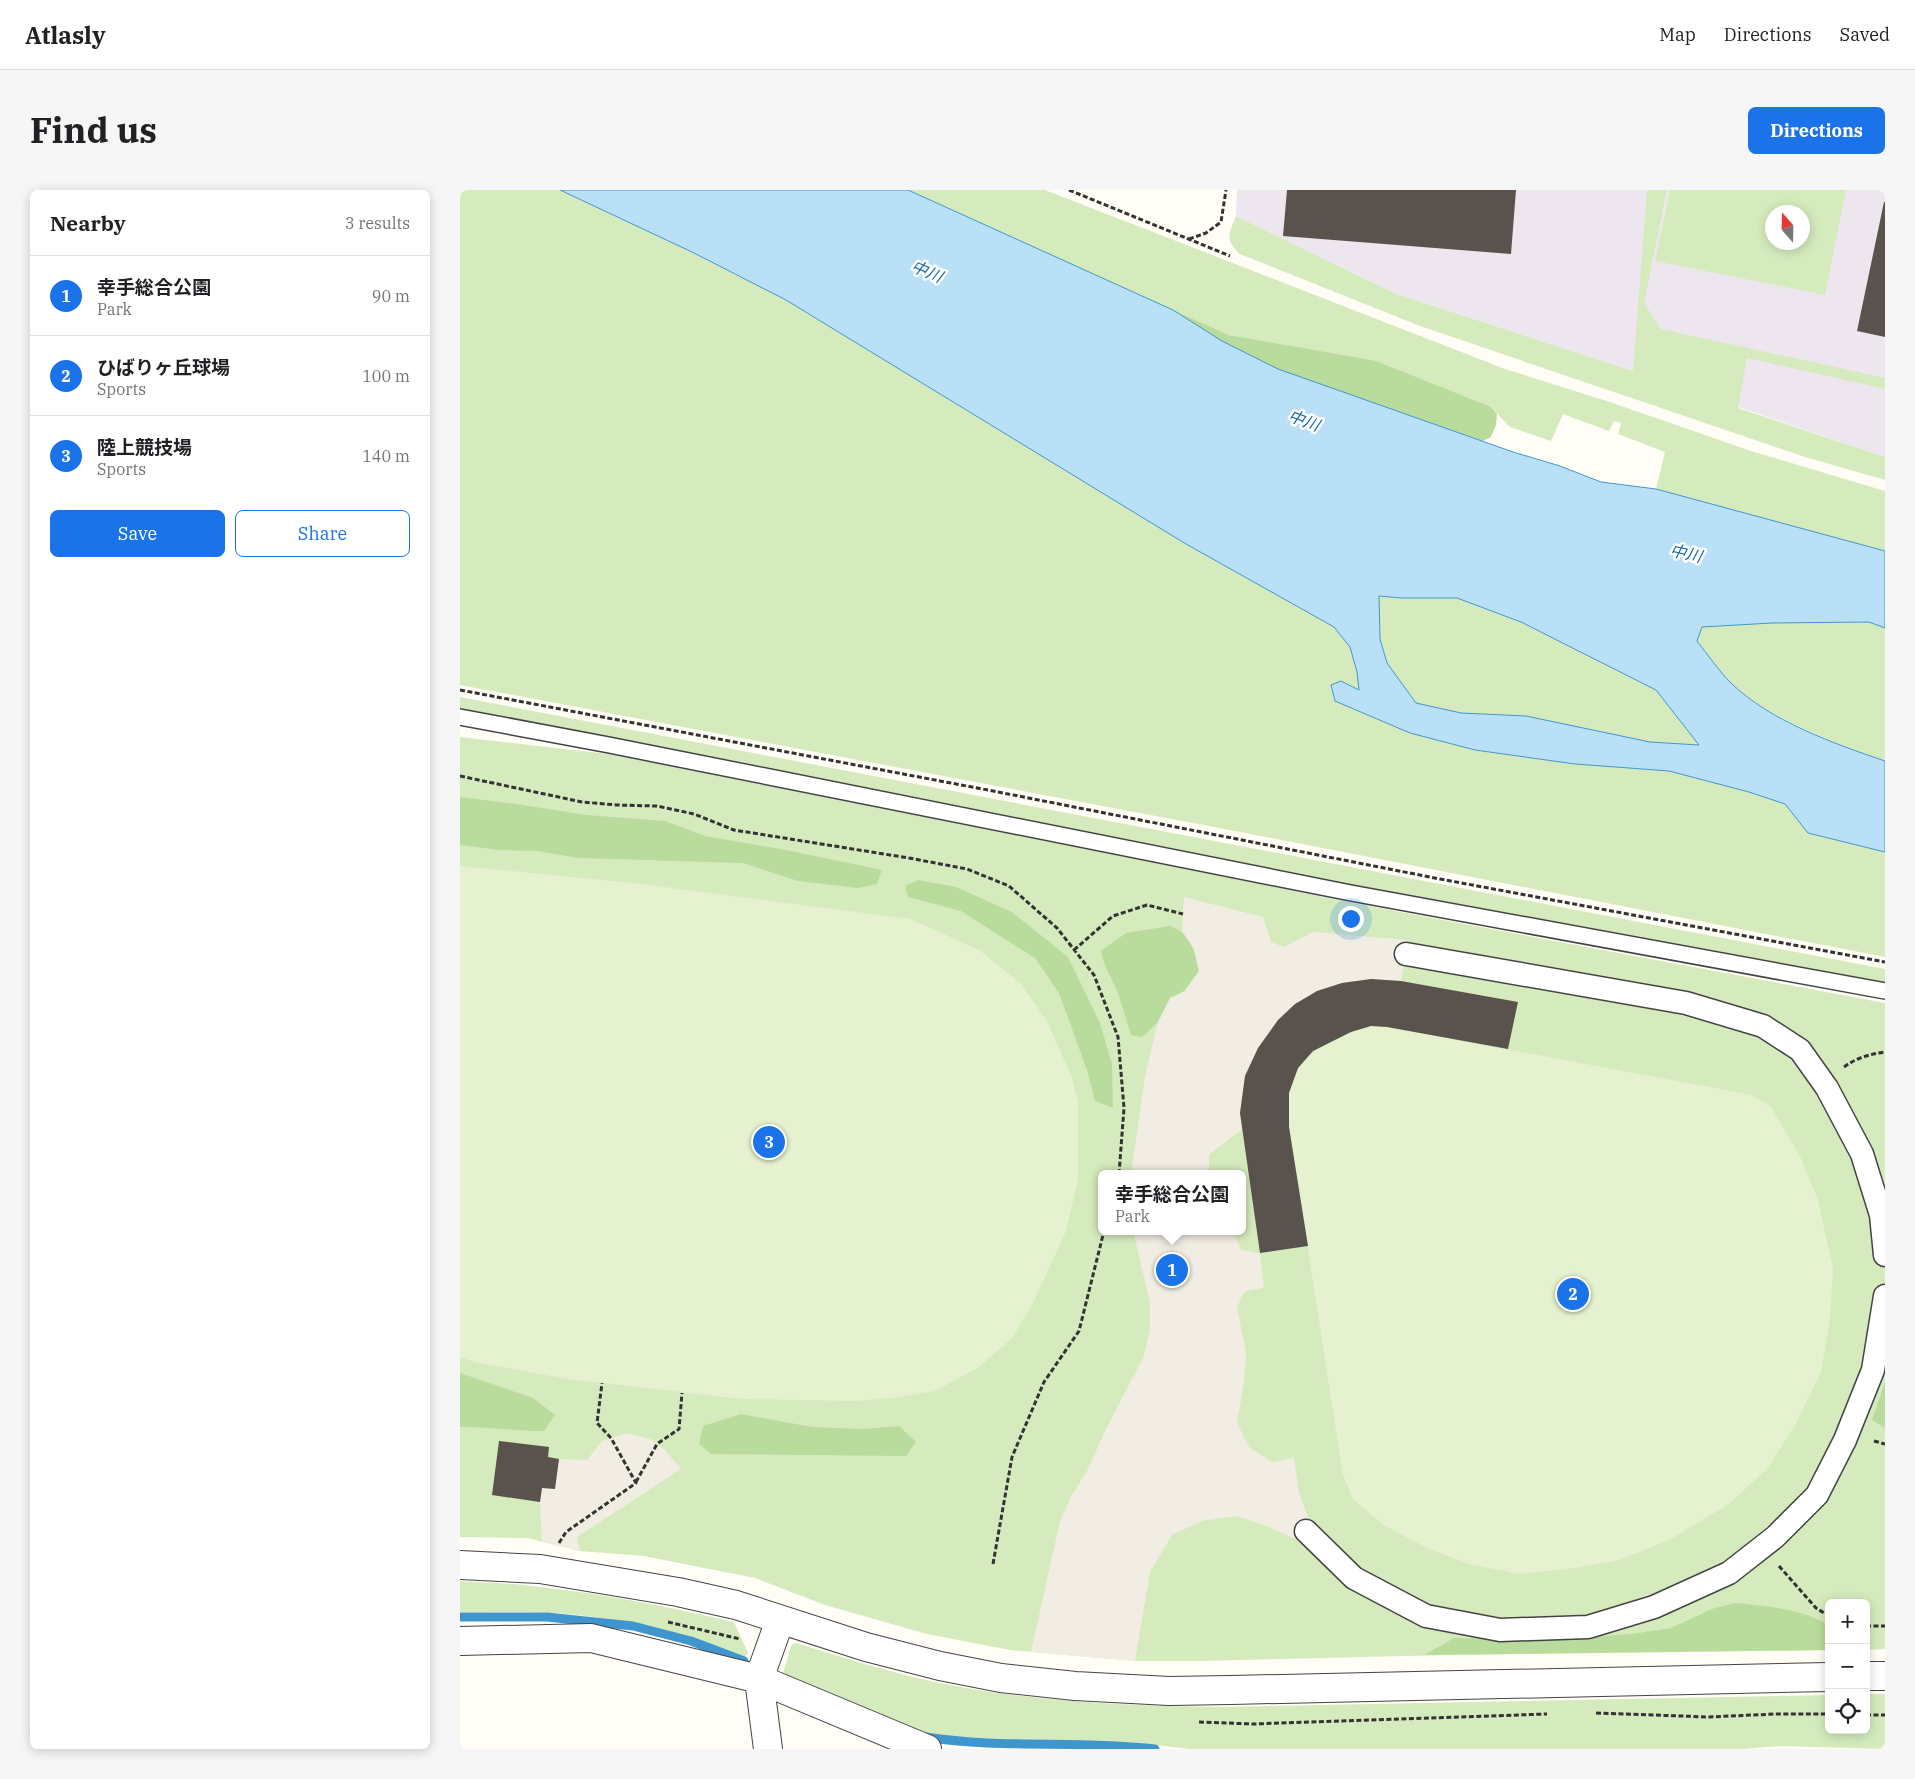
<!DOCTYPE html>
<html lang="en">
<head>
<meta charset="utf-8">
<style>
	:root { --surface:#fff; --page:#f6f6f6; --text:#202124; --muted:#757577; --line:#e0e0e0; --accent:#1a73e8 }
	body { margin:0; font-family:"IBM Plex Serif","Noto Sans JP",serif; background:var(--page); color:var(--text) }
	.controls { position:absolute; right:15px; bottom:15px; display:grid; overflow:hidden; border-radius:8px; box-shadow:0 2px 12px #0003 }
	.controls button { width:45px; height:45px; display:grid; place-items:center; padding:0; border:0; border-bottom:1px solid var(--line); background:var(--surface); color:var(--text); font:25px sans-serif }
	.compass { position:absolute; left:1305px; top:15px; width:45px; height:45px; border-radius:50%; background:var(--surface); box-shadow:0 2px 12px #0003; rotate:340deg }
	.you { position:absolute; left:890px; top:728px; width:18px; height:18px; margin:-12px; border:4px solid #fff; border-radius:50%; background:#1a73e8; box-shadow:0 0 0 8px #1a73e833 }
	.badge { display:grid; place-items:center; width:32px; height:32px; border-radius:50%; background:var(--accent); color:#fff; font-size:16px; font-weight:700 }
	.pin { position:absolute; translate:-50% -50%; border:2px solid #fff; box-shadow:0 1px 5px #0006 }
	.popup { position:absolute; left:638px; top:980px; width:148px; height:65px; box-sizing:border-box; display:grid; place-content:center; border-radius:8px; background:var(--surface); filter:drop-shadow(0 1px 4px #0005); font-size:16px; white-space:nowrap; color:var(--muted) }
	.popup b { font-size:19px; color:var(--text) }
	.popup::after { content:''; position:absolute; left:50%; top:100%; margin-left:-10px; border:10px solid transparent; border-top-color:var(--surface) }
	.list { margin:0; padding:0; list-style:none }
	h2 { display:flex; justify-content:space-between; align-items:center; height:65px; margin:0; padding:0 20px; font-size:21px }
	h2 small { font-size:16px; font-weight:400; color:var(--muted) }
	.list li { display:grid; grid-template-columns:32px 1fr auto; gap:15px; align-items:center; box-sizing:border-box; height:80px; padding:0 20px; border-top:1px solid var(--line) }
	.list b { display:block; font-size:19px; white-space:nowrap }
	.list p { margin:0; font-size:16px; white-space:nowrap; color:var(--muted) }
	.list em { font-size:16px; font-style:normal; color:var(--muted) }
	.actions { display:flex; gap:10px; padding:15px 20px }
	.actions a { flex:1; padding:11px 0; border:1px solid var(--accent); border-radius:8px; text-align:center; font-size:18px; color:var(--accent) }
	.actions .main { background:var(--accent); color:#fff }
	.icon { flex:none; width:28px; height:28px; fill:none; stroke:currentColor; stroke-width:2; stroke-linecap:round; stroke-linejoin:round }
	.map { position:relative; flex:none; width:1425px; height:1559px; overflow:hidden; border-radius:8px }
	header { display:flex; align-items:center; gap:30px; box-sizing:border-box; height:70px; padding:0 25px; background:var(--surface); border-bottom:1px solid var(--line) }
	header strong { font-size:24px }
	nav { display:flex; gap:28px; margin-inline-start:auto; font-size:18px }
	.intro { display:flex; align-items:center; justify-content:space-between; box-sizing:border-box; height:120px; padding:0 30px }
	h1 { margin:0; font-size:35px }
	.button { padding:12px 22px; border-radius:8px; background:var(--accent); color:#fff; font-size:18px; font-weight:700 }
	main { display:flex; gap:30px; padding:0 30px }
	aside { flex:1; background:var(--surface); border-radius:8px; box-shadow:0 2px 12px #0003 }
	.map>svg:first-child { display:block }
	.industrial { fill:#eee6ef; fill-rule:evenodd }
	.green { fill:#d5ebbd; fill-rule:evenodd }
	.forest { fill:#b9dc9c }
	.pitch { fill:#e6f2cf }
	.plaza { fill:#f1ede2 }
	.water { fill:#b9e0f7; stroke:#3f96cf; fill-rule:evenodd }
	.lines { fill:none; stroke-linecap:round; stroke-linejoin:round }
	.stream { stroke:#3f96cf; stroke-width:9 }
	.building { fill:#5a524d }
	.service-casing { stroke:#444; stroke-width:18 }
	.pedestrian-casing { stroke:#444; stroke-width:25 }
	.minor-casing { stroke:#444; stroke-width:30 }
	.tertiary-casing { stroke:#444; stroke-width:30 }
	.path { stroke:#333; stroke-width:3; stroke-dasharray:5 2.5; stroke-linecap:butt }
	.service { stroke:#fff; stroke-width:15 }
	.pedestrian { stroke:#fff; stroke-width:22 }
	.minor { stroke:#fff; stroke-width:28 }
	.tertiary { stroke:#fff; stroke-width:28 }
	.labels { text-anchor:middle; stroke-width:5; stroke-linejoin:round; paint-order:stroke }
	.water-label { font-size:16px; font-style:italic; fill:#1768a6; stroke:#fff }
</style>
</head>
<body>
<header>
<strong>Atlasly</strong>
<nav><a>Map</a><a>Directions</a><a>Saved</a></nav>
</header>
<div class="intro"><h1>Find us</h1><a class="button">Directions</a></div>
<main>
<aside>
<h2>Nearby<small>3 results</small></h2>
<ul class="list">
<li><span class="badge">1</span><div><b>幸手総合公園</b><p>Park</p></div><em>90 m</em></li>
<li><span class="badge">2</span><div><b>ひばりヶ丘球場</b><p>Sports</p></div><em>100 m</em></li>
<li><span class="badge">3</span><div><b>陸上競技場</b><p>Sports</p></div><em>140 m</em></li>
</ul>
<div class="actions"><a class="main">Save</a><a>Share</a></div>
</aside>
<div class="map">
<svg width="1425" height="1559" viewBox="0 0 1425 1559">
	<rect width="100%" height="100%" fill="#fffdf5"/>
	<path class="industrial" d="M777,0H1425V267L1173,181L934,103L776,26ZM1312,22H1342V52H1312Z"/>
	<path class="green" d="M0,0H100L232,62L326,110L726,354L874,437L890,457L897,482L899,500L875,511L950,543L1015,560L1115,574L1209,581L1289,602L1325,614L1348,643L1425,662V767L754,637L0,495Z
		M448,0H585L1045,179L1150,212L1291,261L1425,301V361L1196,299L1205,262L1158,244L1161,233L1154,231L1149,241L1103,224L1091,251L1050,237L1031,217L824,155L769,145L599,70Z
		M1187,0H1207L1184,113L1201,139L1425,188V199L1287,168L1278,218L1425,267V290L1345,267L960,136L780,64C764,49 769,44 776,26L934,103L1173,181Z
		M1210,0H1386L1365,105L1195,71ZM1312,22H1342V52H1312Z
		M919,405L941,408H997L1061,432L1196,500L1240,555L1190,552L1066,526L1001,523L956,513L927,473L920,449Z
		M1409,432L1425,438V571C1376,554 1309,529 1271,493C1259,481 1248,465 1237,451L1242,437L1312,433Z
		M0,507L1425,779V798L1018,721L0,519Z
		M0,547L148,564L679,668L882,711L1425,813V1459L1406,1460V1413H1369V1460L988,1465L739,1471H675L550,1460L467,1444L365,1415L295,1388L184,1366L120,1361L67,1348L0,1347ZM642,984H782V1041H642Z
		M0,1391C26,1393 53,1393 80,1397C145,1404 210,1417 274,1432L288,1463L285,1467C224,1443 162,1428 96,1423C64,1421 32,1423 0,1422Z
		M336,1453C385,1468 434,1484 485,1494C576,1512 668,1516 760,1517L1369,1505V1540H1406V1504H1425V1559L1320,1556L1283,1559H730L678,1553L507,1550L446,1540L322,1486L332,1454Z"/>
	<path class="forest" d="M713,120L769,145L916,171L1031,217L1037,224L1036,235L1031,247L1023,251L820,180L762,151Z
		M0,607L57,614L126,625L205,631L245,646L326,660L422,680L417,694L398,698L338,691L283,673L119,668L77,661L40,660L0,655Z
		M458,690L496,697L552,722L608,767L640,833L652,874L653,918L635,911L627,880L599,803L575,768L501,721L448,707L445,696Z
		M710,736C732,745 734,759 739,781L724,801L710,809L698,832L682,847L671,845L658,803L644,773L641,761L666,743Z
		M0,1183L73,1208L95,1225L84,1241C56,1241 28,1237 0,1237Z
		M1425,1192V1238L1412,1230Z
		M281,1224L352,1237L402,1239L439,1236L456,1252L446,1266L251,1264L239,1254L243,1236Z
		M1274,1413C1306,1416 1340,1418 1369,1435V1460L964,1465L994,1448L1095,1449L1172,1444L1211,1438L1252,1419Z"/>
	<path class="pitch" d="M0,676L173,693L450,729L519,760L560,793L587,831L612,888L618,913V990L606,1041L573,1113L552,1148L519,1177L475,1201L433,1208L396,1211L282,1209L107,1189L14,1172L0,1167Z
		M911,836L927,837L1292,905L1311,917L1340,966L1358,1010L1373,1079L1370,1129L1361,1182L1334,1237L1307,1279L1269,1314L1211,1349L1159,1370L1115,1378L1060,1384L1009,1374L967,1358L922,1334L893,1309L883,1285L829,937C829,926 827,913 829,903C836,863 877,846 911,836Z"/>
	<path class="plaza" d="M724,707L803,727L811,752L824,757L853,742L948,750L941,791L911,789L882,793L857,801L818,830L798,858L785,886L780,923L782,939L749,965V984H671L685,886L698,832L710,808L725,801L739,781L734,759L722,741Z
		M673,1041H773L781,1060L800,1063L804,1098L785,1101L777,1117L786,1163L784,1192L777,1233L789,1257L812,1272L834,1268L839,1303L851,1335L839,1351L807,1336L777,1326L742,1331L712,1345L690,1382L675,1471L571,1462L600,1331L613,1303L627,1281L645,1241L684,1166L690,1139V1112Z
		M167,1243L190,1249L204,1259L221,1279L117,1347L120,1361L82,1351L80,1312L82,1298L95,1299L99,1269L127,1270L142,1251Z"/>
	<path class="water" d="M100,0H448L713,120L762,151L818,179L1053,262L1100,276L1141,292L1196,299L1425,361V438L1409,432L1312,433L1242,437L1237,451C1248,465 1259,481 1271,493C1310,531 1375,554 1425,571V662L1348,643L1325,614L1289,602L1209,581L1115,574L1015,560L950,543L875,511L871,495L881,491L899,500L897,482L890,457L874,437L726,354L326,110L232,62ZM919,406L941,408H997L1061,432L1196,500L1239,555L1190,552L1066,526L1001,523L956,513L927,473L920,449Z"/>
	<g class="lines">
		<path class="stream" d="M0,1427H87L173,1436L231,1451L284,1471
			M466,1547C541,1559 619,1550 695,1559"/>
	</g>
	<path class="building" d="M827,0H1056L1051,64L823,46Z
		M1424,12H1425V147L1397,141Z
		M911,789L941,791L1058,812L1048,859L927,837L911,836L891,842L853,861L838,878L829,903V937L848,1056L800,1063L780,923L785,886L798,858L818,830L835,814L857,801L882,793Z
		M39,1251L89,1257L88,1267L99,1269L95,1299L82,1298L80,1312L32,1305Z"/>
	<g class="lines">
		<g class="service-casing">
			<path id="service" d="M0,527L149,555L891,703L1425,801"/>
		</g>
		<g class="pedestrian-casing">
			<path id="pedestrian" d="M946,764L1226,813L1303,836L1340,860L1367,898L1402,964L1421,1025L1425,1065
				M846,1341L894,1388L966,1426L1040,1440L1128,1437L1194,1417L1269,1383L1315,1347L1357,1305L1385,1250L1413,1180L1425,1106"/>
		</g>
		<g class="minor-casing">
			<path id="minor" d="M0,1451L131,1448L299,1489L467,1559
				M308,1559L299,1489L320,1430"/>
		</g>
		<g class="tertiary-casing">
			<path id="tertiary" d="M0,1375L80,1379L218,1402L276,1415L406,1457L480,1476L541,1488L615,1496L709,1501L771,1500L1369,1487
				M1406,1486H1425"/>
		</g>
		<path class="path" d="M609,0L770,66
			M729,49L746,43L761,32L766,0
			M0,500L533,601L980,689L1425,772
			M0,586L122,612L157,615L197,616L234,624L274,640L449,668L507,679L549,696L597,738L634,785L658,847L664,918L659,984
			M614,760L653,726L687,715L723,724
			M1384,877C1396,868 1410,864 1425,862
			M1414,1251L1425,1254
			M176,1292L197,1254L219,1239L222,1203
			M99,1353L106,1342L176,1293L151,1248L137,1233L142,1193
			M533,1374L552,1267L584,1192L619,1141L644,1041
			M1319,1376L1356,1418L1369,1426
			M208,1432L280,1449
			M1406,1436H1425
			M1136,1523L1249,1527L1315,1524H1369
			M1406,1525H1425
			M739,1532L793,1534L1087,1524"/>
		<use href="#service" class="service"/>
		<use href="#pedestrian" class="pedestrian"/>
		<use href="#minor" class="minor"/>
		<use href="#tertiary" class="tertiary"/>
	</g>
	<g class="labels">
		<g class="water-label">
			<text transform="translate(467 81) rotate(23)" y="6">中川</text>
			<text transform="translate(844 230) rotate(20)" y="6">中川</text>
			<text transform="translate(1226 363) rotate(13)" y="6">中川</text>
		</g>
	</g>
</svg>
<div class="controls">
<button>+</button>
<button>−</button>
<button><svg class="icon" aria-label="locate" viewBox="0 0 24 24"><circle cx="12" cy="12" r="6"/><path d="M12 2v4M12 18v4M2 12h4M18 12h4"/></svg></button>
</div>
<svg class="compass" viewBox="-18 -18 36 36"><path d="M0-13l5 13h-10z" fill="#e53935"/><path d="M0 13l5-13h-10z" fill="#757577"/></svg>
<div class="you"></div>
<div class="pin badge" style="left:712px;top:1080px">1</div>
<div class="popup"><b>幸手総合公園</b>Park</div>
<div class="pin badge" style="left:1113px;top:1104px">2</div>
<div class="pin badge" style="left:309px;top:952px">3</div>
</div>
</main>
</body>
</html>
